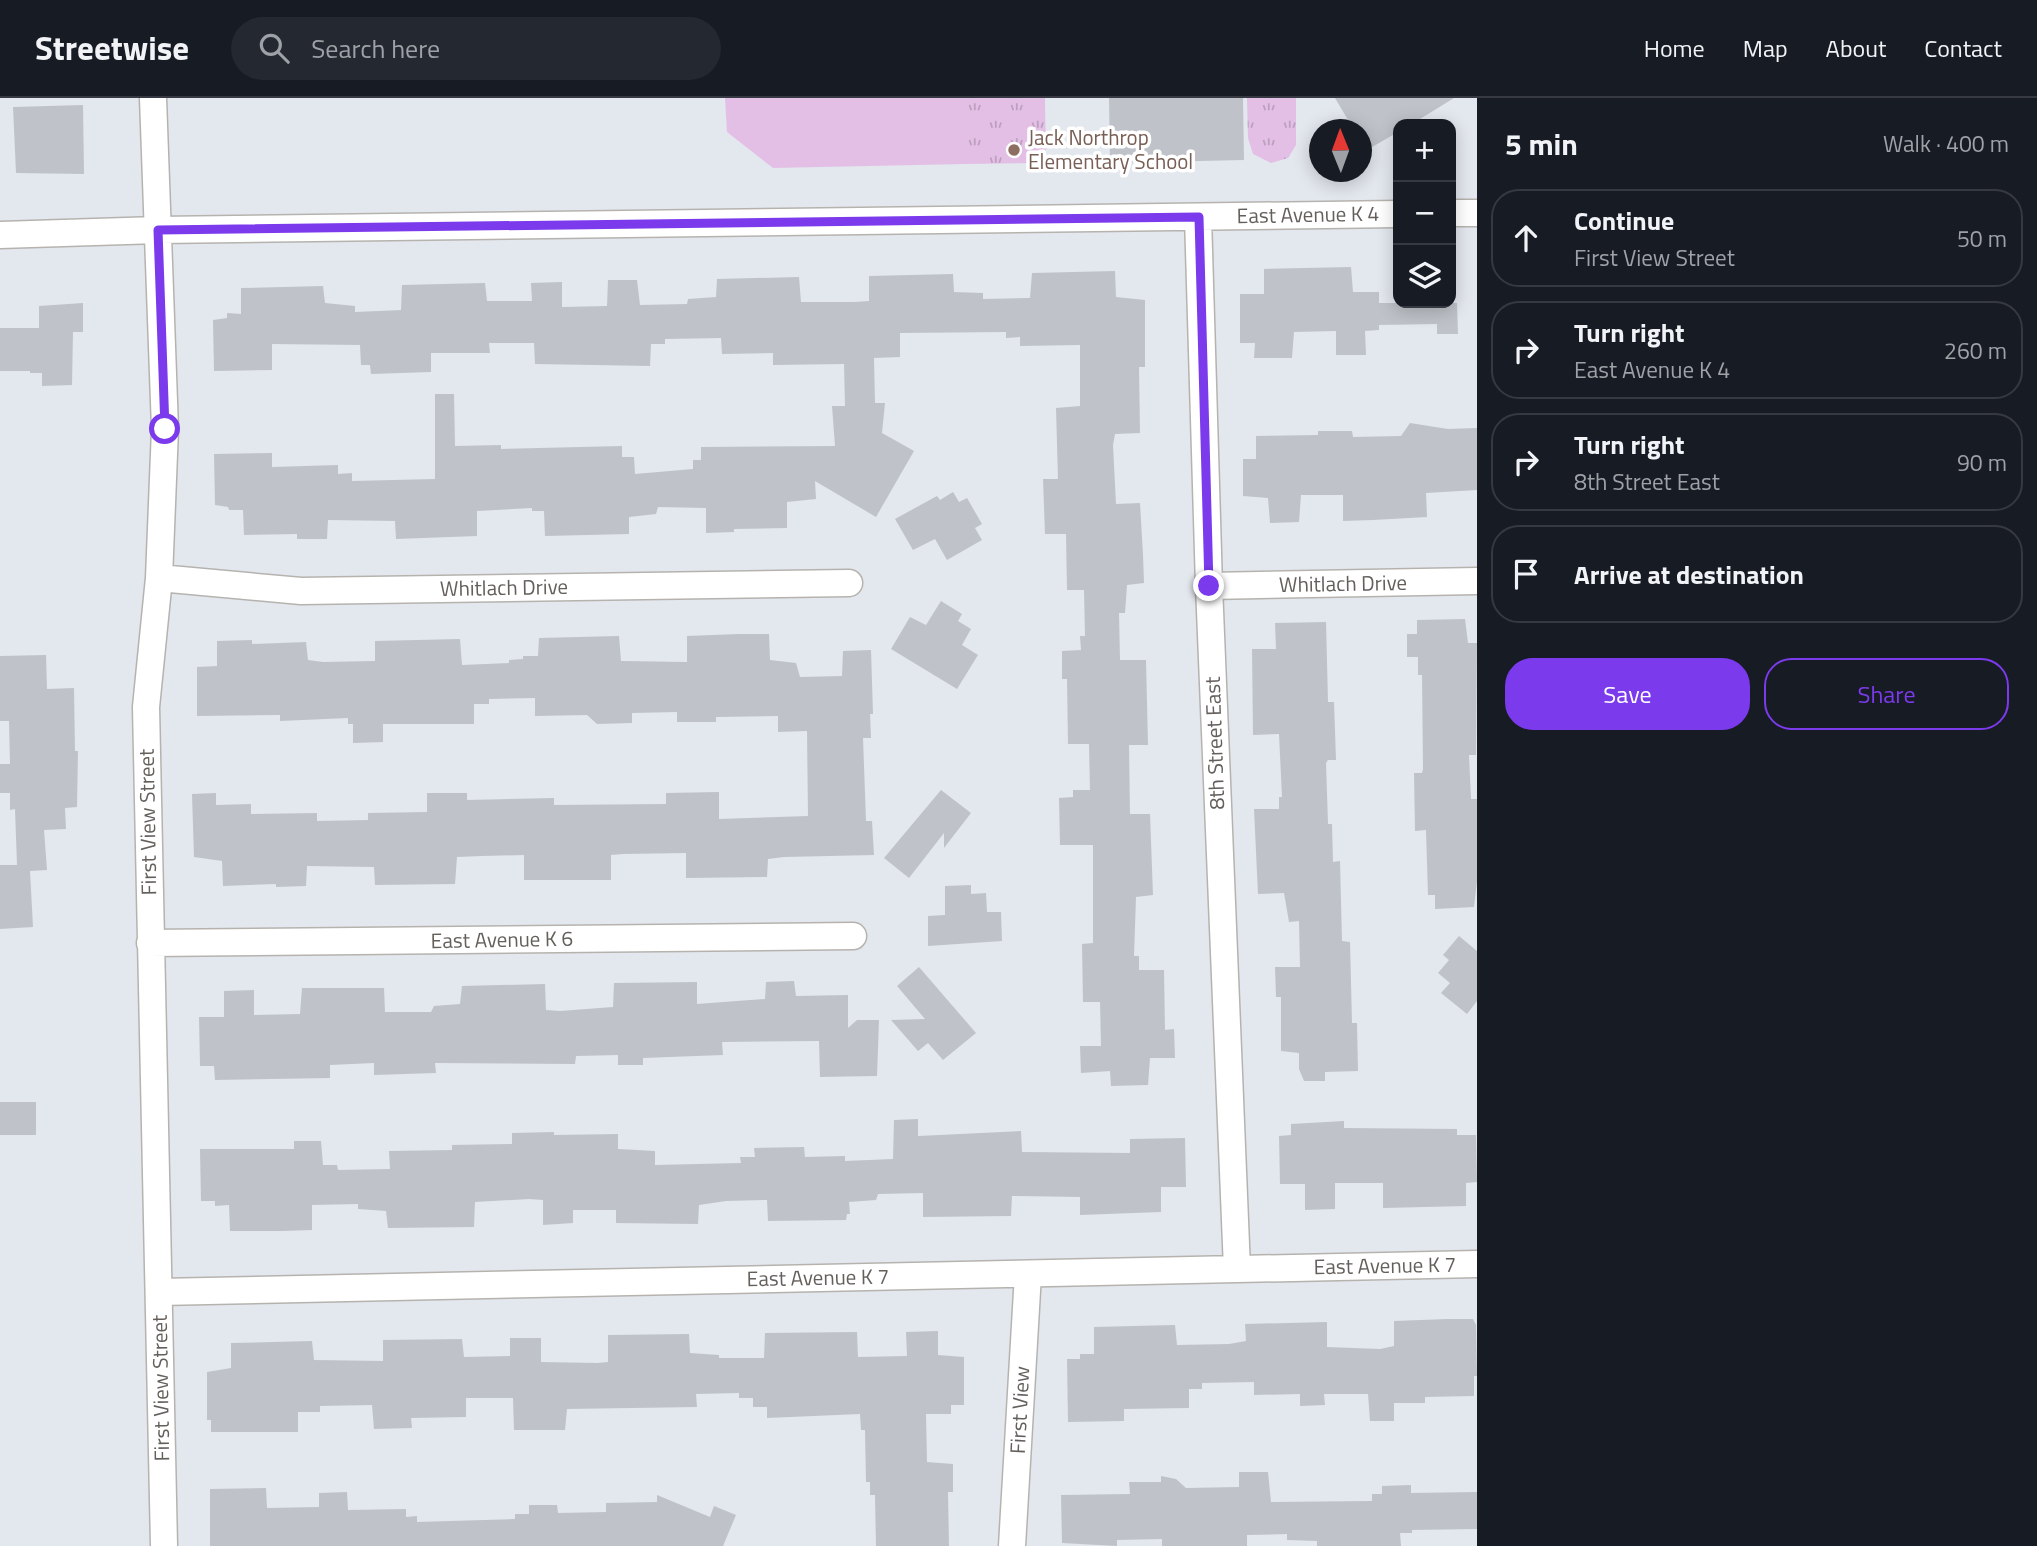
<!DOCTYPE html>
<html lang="en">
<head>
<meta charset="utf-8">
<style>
	:root { --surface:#171b24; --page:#242831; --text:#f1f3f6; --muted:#9ea1a6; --line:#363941; --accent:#7c3aed }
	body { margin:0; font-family:"Titillium Web",sans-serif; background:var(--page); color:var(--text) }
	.controls { position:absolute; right:21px; top:21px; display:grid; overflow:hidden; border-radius:14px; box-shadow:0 4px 18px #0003 }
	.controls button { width:63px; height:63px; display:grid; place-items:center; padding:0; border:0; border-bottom:2px solid var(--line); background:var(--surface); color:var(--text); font:35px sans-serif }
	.compass { position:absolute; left:1309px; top:21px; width:63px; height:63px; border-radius:50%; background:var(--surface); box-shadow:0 4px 18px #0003; rotate:359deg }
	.stop { position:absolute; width:21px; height:21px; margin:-16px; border:5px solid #7c3aed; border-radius:50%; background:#fff }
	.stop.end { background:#7c3aed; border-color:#fff; box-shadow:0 2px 7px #0008 }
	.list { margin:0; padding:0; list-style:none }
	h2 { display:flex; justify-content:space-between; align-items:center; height:91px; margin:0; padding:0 28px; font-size:30px }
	h2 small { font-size:23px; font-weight:400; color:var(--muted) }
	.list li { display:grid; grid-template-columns:46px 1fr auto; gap:21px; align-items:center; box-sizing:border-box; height:98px; margin:0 14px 14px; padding:0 14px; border:2px solid var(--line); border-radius:28px }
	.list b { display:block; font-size:26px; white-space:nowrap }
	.list p { margin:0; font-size:23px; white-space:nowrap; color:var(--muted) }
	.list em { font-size:23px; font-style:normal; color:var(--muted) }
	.actions { display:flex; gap:14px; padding:21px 28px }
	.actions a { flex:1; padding:16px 0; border:2px solid var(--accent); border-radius:28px; text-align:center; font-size:24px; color:var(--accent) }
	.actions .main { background:var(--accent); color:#fff }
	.icon { flex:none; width:38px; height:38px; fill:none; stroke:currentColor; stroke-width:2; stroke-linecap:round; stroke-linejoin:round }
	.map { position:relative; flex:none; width:1477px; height:1448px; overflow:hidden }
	header { display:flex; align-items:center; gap:42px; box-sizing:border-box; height:98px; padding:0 35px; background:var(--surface); border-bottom:2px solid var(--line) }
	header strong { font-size:33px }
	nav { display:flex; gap:38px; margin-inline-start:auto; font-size:24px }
	.search { width:490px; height:63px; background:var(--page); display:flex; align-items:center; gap:18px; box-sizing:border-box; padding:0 24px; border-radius:38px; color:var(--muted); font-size:26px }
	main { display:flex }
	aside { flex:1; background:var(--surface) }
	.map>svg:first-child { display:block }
	.grass { fill:#e3bfe6 }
	.park { fill:url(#park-tufts) }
	.building { fill:#bfc3c9 }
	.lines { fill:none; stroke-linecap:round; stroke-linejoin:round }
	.street-casing { stroke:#b6b3af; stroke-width:29 }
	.street { stroke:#fff; stroke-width:26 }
	.route { stroke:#7c3aed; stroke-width:9 }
	.education-dot { fill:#8d6e63; stroke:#fff; stroke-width:2.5 }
	.labels { text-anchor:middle; stroke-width:7; stroke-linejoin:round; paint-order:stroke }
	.education-label { font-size:21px; fill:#785e54; stroke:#fff; text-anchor:start }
	.street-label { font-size:21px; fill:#645f5b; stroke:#fff }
</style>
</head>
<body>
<header>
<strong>Streetwise</strong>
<div class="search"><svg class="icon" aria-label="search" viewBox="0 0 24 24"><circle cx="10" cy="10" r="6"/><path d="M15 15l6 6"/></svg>Search here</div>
<nav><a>Home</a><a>Map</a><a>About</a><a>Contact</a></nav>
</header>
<main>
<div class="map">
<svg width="1477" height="1448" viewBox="0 0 1477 1448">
	<defs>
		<pattern id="park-tufts" width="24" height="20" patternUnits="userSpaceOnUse" patternTransform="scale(1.75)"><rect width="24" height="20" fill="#e3bfe6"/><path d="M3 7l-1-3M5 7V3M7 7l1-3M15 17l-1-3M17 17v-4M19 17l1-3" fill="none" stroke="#bc9ebd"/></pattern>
	</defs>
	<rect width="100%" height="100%" fill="#e3e7ee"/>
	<path class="grass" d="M725,0H964V66L773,70L727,34Z"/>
	<path class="park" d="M964,0H1045L1046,65L964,66Z
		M1247,0H1296V47L1288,60L1271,65L1253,56L1248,40Z"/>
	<path class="building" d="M1109,0H1243L1244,62L1110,65Z
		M1335,0H1454L1412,26H1398V34L1367,52L1362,43V32H1354Z
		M83,7L84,76L16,75L13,9Z
		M1351,169L1353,194H1379V205H1457L1458,236H1437V226L1379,227V232L1365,233L1366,257H1336V233L1294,234L1292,260H1254L1255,245H1240V196H1264V171Z
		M1115,173L1116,199L1145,202V269H1139L1140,335L1115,336L1113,347L1116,406L1140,405L1143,457L1144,485L1127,487L1125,515H1119L1120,562H1146L1148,647H1129L1130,716H1150L1153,797L1136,799L1134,858H1139V872H1164L1165,932L1174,931L1175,960H1150L1148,987L1111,988L1110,973L1081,975L1080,948H1101L1100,904H1083L1082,846L1093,845V747H1060L1059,700L1073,699V692H1090L1089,646H1068L1067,581H1062V553L1081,552L1080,538H1085L1084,492H1067L1066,436H1045L1043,381H1058L1056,310L1080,308V247L1020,248V239L1006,240V234L900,235V259L874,260L875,305H885L882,335L914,353L876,419L815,383L816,401L787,404V430L734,431V434L706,435V410L658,409L656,416L629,419V436L545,438L544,413H532V410L477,413V438L396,441L395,423L328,422L327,441H297V436L244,437L243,412H229L228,409L215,407L214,356L272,355V369L338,367V376L352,375V383L435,381V296H454L455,348L501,347V351L622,348V359H634L635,376L693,371V362H701V349L835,348L832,308H845L844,266L773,267V255L722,256L721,240L665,241V246H651L650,268L535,266L534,245H489L490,255H431V274L371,276L370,267H361L360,247L272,246V272L214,273L213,222L227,220V215L241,216V190L323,188L325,205L355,208V214L401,212L402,187L485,185L487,203H532L531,185L562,184V209L607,208L608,182H637L640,207L687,206L688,201L716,199L717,181L799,179L801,204H855L869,203V178L953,176L954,194L983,195V201L1030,200L1032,175Z
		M83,205V234H73L72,287L42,288V275H30V273H0V230H39V208Z
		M1410,325L1448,331L1477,330V392L1426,395L1427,419L1373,422L1343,423V397H1301L1299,424L1270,425L1268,400L1243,398V361H1256V338L1318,337V333H1352L1353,339L1401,338Z
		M953,394L959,404L967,400L982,426L975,430L982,442L947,462L935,441L913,452L895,421L937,398L940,402Z
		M941,503L962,516L958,523L971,531L962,547L978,557L957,591L891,551L910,519L926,527Z
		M1465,521L1468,545H1477L1476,657H1469L1471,701H1477V783L1474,809L1435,811V797H1428L1426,732L1415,733L1414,675H1422L1423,671L1422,577H1418V559H1407V536H1417V522Z
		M1326,524L1328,604H1334L1336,662H1328L1326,665L1328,726H1332L1333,764L1340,763L1342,843L1350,844L1352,925H1357L1358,973L1325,974V983H1304L1299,971V955L1281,953V899H1276L1275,869H1300L1299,823L1289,824L1284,795L1258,796L1254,711H1279V699H1282L1279,636L1253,637L1252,551H1276L1275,525Z
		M738,536H769L770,562L796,565L800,579L842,578L843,553L871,552L873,616H870L871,640H863L866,723H872L874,757L784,759L768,761L767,779L686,780V755L623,756L611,757V782H524V757L482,758L457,759L455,786L375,787L374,769L307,768L306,788L276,789V786L223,788L222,763L194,759L192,696L216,695V707L251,706V716L317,715V723L368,722V715L427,714V695H467V702L554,700V707L666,706V695L719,694V721L808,718L807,633L778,634V618L716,619V624H677V614L632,615V625L597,626L587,617L535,618V600L489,601V606H474V626H383V644L353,645V626H348V620L280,623V617L197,618V569L217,568V543L252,542V546L306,544L308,562L323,564L375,563V543L460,541L462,567L509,565V562L523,561V558H538L539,540L619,538L621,563L687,564V538Z
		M46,557L47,591L74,590L75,653H78L77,709L65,710L66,731L44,732L47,772L30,773L33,829L0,831V767H17L15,711L10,712V695H0V666H10L9,623H0V558Z
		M941,692L971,715L944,750V735L909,780L884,760Z
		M971,787V796L986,795L987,814H1001L1002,843L928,848V818L945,817V788Z
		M1459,838L1477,853V903L1467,916L1441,895L1450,885L1438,875L1449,862L1443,857Z
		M919,869L976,935L943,962L928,945L918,953L891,922L925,921L897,888Z
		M794,883L796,898L848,897V930L857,922H879L877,978L820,979L819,943L722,944L723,957L643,960V967H618V957L576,958L575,966L435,965L436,975L374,977V965L330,967V980L215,982L214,968H200L199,919H224V893L254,892V917L300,916L302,890H384L385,914H431L434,908L460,906L462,888L545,886L546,912L560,913L613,909L614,885L697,884V906L765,901L766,884Z
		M0,1004H36V1037H0Z
		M918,1021V1038L1021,1033L1022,1054L1130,1055V1041L1185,1040L1186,1089H1161V1114L1080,1117V1099L1012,1098L1011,1118L923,1119V1095L878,1096L876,1102L849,1104L850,1116H847L846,1122L768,1123L767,1102L726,1103L699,1107L698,1126L616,1125V1112H573V1125L543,1127V1102L529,1101L475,1104L474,1129L388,1130L386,1113L358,1111V1106L312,1107V1132L283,1133H230L229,1107L215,1108V1103H201L200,1051H294V1043H321L323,1067H337L338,1072L390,1071L389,1053L452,1052V1047L512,1046V1035L554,1034V1037L618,1036V1051L655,1053V1067L741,1065L740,1059H755L754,1050L804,1049L805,1059L845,1058V1063L893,1061L894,1022Z
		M1344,1023V1030L1457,1031V1037H1476L1477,1084L1466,1085V1108L1383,1110V1085H1335V1111L1305,1112V1086H1280L1279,1038L1291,1037V1026Z
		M1447,1221H1473L1476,1227L1477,1278H1474V1298L1425,1299V1305H1394V1323H1370L1368,1296H1324L1325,1307L1300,1308V1296L1254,1297V1284L1202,1285V1291H1189V1310L1124,1311V1323L1068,1324L1067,1261H1080V1256H1094V1229L1175,1227L1177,1247L1229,1246L1246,1243L1245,1226L1327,1224V1249L1380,1251L1394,1248V1223Z
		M938,1233V1257L964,1259V1307H951V1316H926L927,1364L953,1366V1394H948L949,1448H876L875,1397H870V1384H866L865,1332H861L860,1316L767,1320V1309H753V1300H739V1295L696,1296L697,1309L567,1311L565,1332H514L513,1300H466V1319L411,1320L412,1330L374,1331L372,1307L320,1308V1314H298V1334H211V1322H207V1274L231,1270V1245L312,1243L314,1262L383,1263V1242L462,1241L464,1259L510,1258V1240H541V1264L597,1265L608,1264V1237L689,1236L690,1255L719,1257V1260H764L765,1235L857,1234L858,1259L907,1258L906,1234Z
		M1239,1374H1268L1271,1404L1372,1403V1396H1382V1388L1411,1387V1395L1477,1394V1431L1412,1432V1435H1400L1401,1448H1317V1443L1287,1442V1436L1247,1437V1448H1162V1441L1117,1442V1448L1062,1445L1061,1397L1130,1396L1129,1384H1161V1378L1176,1381L1186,1390L1239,1389Z
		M266,1390L267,1410L319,1409V1395L347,1394L348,1412L406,1411V1419L417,1418V1424L515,1421V1416H529V1407H557L558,1415L606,1414V1405L657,1404V1397L710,1419L714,1408L736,1417L723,1448H210V1391Z"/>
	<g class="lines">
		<g class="street-casing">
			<path id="street" d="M153,0L165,331L159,480L146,609L164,1448
				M1451,115H1477
				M1198,119L1209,488L1237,1171
				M0,137L158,132L1398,116
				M159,480L301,493L849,485
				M1209,488L1477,483
				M150,845L853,838
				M159,1194L1477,1166
				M1012,1448L1028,1176"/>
		</g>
		<use href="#street" class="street"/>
	</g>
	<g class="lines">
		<path class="route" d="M165,331L158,132L1199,119L1209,488"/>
	</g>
	<circle class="education-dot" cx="1014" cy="52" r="7"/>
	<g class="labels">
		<g class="education-label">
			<text x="1028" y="47">Jack Northrop<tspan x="1028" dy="24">Elementary School</tspan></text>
		</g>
		<g class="street-label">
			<text transform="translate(1308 117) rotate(-1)" y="7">East Avenue K 4</text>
			<text transform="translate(1343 486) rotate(-1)" y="7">Whitlach Drive</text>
			<text transform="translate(504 490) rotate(-1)" y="7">Whitlach Drive</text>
			<text transform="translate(1215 645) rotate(-92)" y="7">8th Street East</text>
			<text transform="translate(148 724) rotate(-91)" y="7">First View Street</text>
			<text transform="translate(502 842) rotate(-1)" y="7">East Avenue K 6</text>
			<text transform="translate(1385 1168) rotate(-1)" y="7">East Avenue K 7</text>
			<text transform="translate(818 1180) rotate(-1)" y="7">East Avenue K 7</text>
			<text transform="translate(161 1290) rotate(-91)" y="7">First View Street</text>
			<text transform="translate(1020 1312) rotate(-87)" y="7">First View</text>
		</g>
	</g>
</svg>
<div class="controls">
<button>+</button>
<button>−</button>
<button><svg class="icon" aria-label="layers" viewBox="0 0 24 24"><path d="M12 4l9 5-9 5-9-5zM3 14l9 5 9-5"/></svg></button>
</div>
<svg class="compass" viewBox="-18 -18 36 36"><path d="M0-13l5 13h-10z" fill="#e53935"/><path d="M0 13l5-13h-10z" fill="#9ea1a6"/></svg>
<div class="stop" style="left:165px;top:331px"></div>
<div class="stop end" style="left:1209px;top:488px"></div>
</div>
<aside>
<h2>5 min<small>Walk · 400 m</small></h2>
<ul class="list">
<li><svg class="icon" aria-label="ahead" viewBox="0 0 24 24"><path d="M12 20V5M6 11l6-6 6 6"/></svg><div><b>Continue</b><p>First View Street</p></div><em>50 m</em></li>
<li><svg class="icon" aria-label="right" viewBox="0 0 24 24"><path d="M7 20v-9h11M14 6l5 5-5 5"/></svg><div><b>Turn right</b><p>East Avenue K 4</p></div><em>260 m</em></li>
<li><svg class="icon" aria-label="right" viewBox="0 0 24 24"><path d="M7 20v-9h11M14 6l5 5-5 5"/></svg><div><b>Turn right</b><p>8th Street East</p></div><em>90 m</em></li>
<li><svg class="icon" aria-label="arrive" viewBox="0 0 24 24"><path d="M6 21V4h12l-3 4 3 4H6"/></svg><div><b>Arrive at destination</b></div></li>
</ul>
<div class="actions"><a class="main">Save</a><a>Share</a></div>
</aside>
</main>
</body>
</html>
